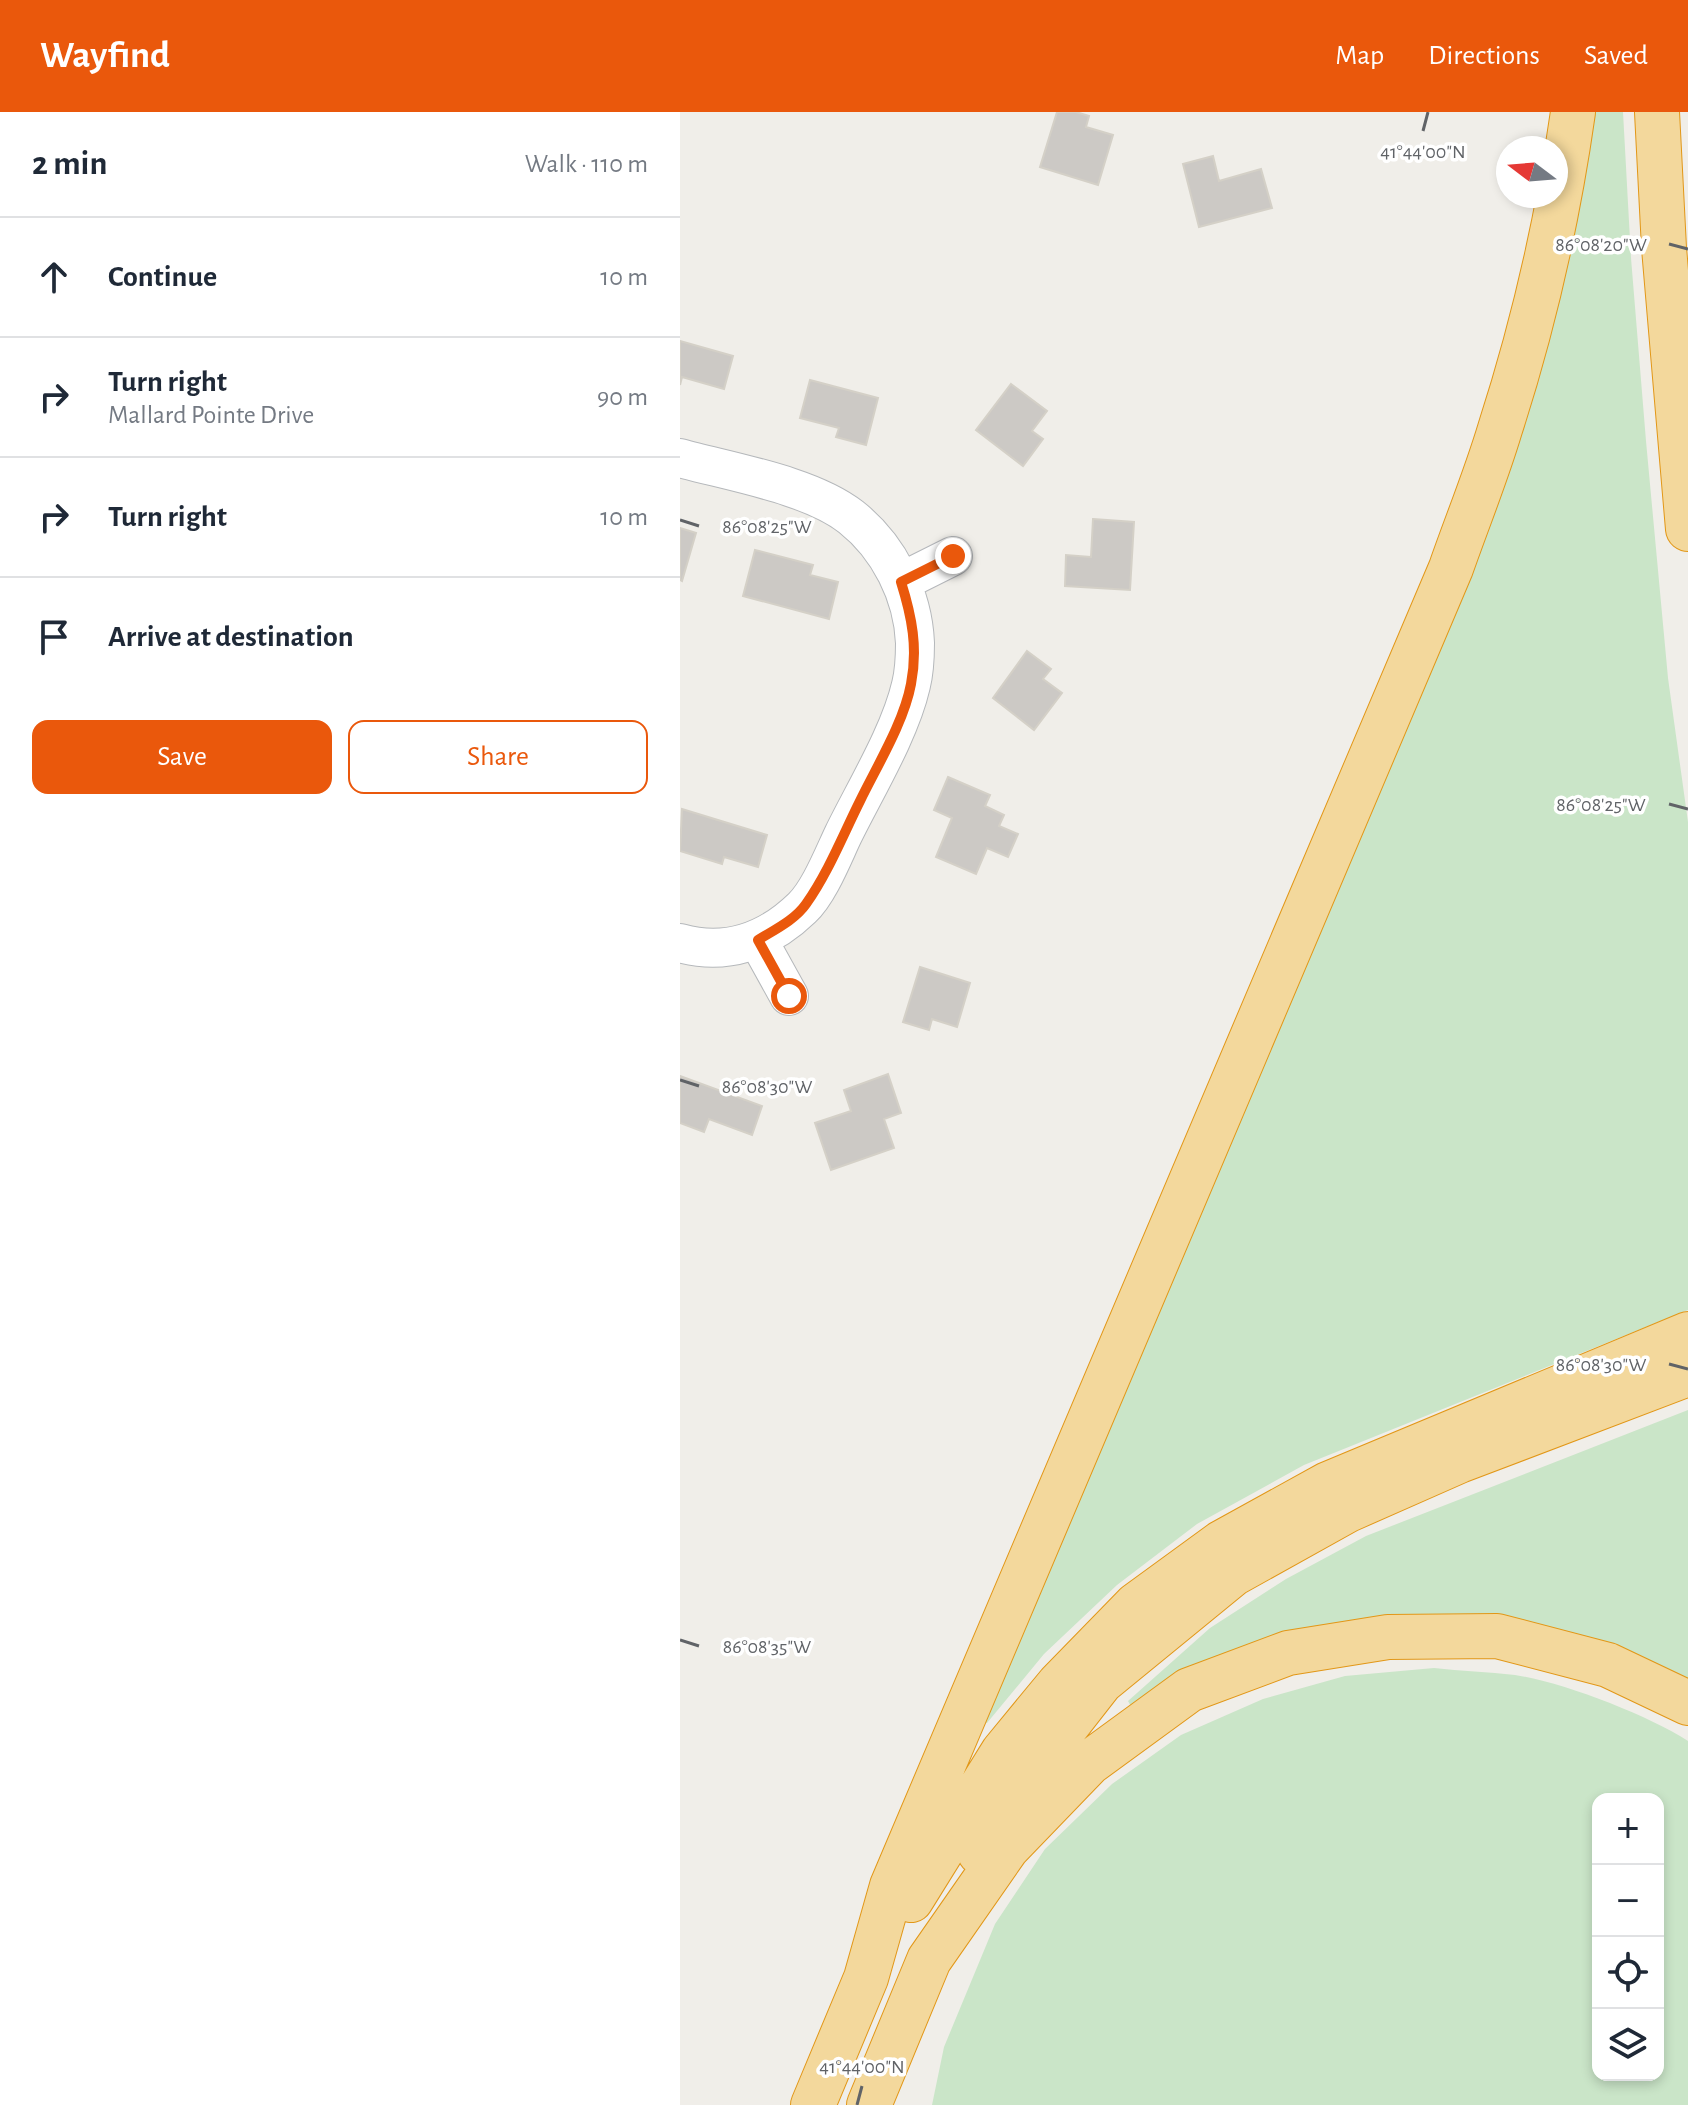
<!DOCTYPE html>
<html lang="en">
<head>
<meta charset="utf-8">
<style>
	:root { --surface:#fff; --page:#f2f2f3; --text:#1f2937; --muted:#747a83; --line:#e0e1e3; --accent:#ea580c }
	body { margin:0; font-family:"Alegreya Sans",sans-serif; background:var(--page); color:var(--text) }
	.controls { position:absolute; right:24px; bottom:24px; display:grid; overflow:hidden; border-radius:16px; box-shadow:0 4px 12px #0003 }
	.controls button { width:72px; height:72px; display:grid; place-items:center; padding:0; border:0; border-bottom:2px solid var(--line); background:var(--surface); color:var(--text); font:40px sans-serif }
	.compass { position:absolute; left:816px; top:24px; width:72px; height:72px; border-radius:50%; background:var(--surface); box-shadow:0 4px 12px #0003; rotate:286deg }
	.stop { position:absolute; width:24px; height:24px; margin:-18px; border:6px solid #ea580c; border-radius:50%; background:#fff }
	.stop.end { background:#ea580c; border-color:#fff; box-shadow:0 2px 8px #0008 }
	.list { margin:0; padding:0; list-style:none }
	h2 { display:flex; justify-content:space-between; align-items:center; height:104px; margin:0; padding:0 32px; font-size:34px }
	h2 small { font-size:26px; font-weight:400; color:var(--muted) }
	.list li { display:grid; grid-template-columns:52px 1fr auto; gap:24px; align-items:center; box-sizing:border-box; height:120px; padding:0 32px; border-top:2px solid var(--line) }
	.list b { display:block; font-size:30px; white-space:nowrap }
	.list p { margin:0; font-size:26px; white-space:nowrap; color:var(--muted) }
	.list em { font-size:26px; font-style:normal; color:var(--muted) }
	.actions { display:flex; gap:16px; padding:24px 32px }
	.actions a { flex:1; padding:18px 0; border:2px solid var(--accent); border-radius:16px; text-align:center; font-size:28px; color:var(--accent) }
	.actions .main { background:var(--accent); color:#fff }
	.icon { flex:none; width:44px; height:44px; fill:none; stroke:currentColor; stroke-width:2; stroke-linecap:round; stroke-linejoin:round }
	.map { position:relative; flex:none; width:1008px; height:1993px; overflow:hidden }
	header { display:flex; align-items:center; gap:48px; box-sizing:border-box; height:112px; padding:0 40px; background:var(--accent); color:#fff }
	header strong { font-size:38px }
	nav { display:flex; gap:44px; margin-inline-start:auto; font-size:28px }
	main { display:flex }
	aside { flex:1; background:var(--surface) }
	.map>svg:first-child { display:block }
	.green { fill:#cae5c8; fill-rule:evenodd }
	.building { fill:#ccc9c5; stroke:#d4d0c7; stroke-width:2 }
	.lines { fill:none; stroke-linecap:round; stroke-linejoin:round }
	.minor-casing { stroke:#b5b8bb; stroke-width:40 }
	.motorway-casing { stroke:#e29717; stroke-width:46 }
	.minor { stroke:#fff; stroke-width:38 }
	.motorway { stroke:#f3d89c; stroke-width:44 }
	.route { stroke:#ea580c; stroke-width:10 }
	.ticks { fill:none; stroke:#606367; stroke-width:3 }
	.ticks-label { font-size:20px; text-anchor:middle; fill:#606367; stroke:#fff; stroke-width:7; stroke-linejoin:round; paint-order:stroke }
</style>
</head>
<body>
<header>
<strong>Wayfind</strong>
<nav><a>Map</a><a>Directions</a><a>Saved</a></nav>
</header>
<main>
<aside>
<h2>2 min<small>Walk · 110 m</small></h2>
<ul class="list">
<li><svg class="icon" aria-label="ahead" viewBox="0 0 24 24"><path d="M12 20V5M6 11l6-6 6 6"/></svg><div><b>Continue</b></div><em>10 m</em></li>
<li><svg class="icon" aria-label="right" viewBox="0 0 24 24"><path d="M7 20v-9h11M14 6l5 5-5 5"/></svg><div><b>Turn right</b><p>Mallard Pointe Drive</p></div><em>90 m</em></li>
<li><svg class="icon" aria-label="right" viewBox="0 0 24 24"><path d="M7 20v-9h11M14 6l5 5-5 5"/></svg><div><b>Turn right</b></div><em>10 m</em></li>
<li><svg class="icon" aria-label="arrive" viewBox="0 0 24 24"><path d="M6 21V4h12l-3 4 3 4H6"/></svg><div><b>Arrive at destination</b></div></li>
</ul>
<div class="actions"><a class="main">Save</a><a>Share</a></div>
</aside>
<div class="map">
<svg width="1008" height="1993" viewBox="0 0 1008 1993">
	<rect width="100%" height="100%" fill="#f0eee9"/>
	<path class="green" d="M905,0H943L951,146L966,329L988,566L1008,710V1198L624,1353L517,1412L437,1473L364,1542L307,1611L301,1610L771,496Z
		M1008,1298V1576L801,1512L453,1598L448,1589L530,1516L606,1467L686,1424Z
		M754,1556C781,1559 808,1560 835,1563C882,1570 968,1603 1008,1629V1993H252L264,1935L315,1812L365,1737L432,1672L501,1623L583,1587L665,1564ZM978,1687V1963H918V1687Z"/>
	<path class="building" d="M377,0H396L409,4L406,15L433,23L418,73L360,55Z
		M533,44L539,69L581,57L592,96L519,115L503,52Z
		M0,229L53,244L44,277L2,265L0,273Z
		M130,268L198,286L186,333L156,325L159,316L120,306Z
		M331,272L367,299L352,319L363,327L343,354L296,318Z
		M413,407L454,410L450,478L385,474L386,443L411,445Z
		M0,416L16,421L2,469L0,468Z
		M75,438L133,453L130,463L158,470L149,507L63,484Z
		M347,539L371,557L363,567L382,581L354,618L313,586Z
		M268,665L310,683L305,694L324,703L319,714L338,722L328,745L307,736L296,762L256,745L272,706L254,698Z
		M2,697L87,723L78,755L44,745L42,752L0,739Z
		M240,855L290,871L277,915L252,907L249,918L223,910Z
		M208,962L221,1001L204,1007L214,1036L151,1058L135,1011L171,999L164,978Z
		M0,964L82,994L72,1023L29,1007L24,1020L0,1011Z"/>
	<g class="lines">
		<g class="minor-casing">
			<path id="minor" d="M0,346C51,360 130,373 171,405C209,435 233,483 235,531C235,544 234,561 231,573C220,621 185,678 163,723C153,744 139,780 122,796C88,829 46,844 0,831
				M221,470L273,444
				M78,828L109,884"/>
		</g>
		<g class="motorway-casing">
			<path id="motorway" d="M977,0L984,136L1008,417
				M300,1741L321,1698L421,1570L553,1462L668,1398L779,1349L1008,1262
				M231,1788L323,1640L379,1572L456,1493L541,1431L648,1372L1008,1222
				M133,1993L186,1866L212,1774L771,456C787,410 806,364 820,317C853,215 878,106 893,0
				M189,1993L249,1848L327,1736L409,1651L509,1578L608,1541L708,1525L817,1524L928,1553L1008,1591"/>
		</g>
		<use href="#minor" class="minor"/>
		<use href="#motorway" class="motorway"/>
	</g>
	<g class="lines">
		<path class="route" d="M109,884L78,828C94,818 115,808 126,792C148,761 163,723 180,689C197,654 224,610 231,572C238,536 232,505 221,470L273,444"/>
	</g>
	<path class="ticks" d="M743,19L748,0M989,132L1008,137M0,408L19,414M989,692L1008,697M0,968L19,974M989,1252L1008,1257M0,1528L19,1534M177,1993L182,1974"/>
	<g class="ticks-label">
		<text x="743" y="46">41°44'00"N</text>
		<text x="921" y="139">86°08'20"W</text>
		<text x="87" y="421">86°08'25"W</text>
		<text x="921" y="699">86°08'25"W</text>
		<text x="87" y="981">86°08'30"W</text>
		<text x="921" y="1259">86°08'30"W</text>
		<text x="87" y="1541">86°08'35"W</text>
		<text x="182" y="1961">41°44'00"N</text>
	</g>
</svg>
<div class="controls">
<button>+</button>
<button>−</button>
<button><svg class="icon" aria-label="locate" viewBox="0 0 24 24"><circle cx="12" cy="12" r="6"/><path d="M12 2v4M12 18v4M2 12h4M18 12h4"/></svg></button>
<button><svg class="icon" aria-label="layers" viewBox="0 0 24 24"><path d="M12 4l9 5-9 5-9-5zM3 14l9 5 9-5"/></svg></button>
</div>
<svg class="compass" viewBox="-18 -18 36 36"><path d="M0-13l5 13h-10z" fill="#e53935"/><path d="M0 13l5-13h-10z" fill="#747a83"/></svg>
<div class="stop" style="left:109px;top:884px"></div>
<div class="stop end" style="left:273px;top:444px"></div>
</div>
</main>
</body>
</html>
